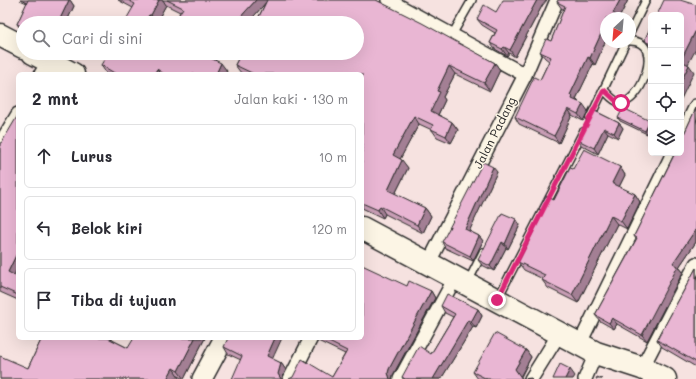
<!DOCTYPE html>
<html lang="id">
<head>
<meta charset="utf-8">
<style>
	:root { --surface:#fff; --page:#f7f7f7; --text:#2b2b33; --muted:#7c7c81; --line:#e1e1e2 }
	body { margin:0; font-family:Mali,sans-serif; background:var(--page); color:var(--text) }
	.controls { position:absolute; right:12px; top:12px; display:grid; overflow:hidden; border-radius:6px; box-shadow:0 4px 16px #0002 }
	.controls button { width:36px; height:36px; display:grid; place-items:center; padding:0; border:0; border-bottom:1px solid var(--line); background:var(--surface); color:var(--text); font:20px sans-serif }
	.compass { position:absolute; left:600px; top:12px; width:36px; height:36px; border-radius:50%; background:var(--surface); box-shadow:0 4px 16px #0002; rotate:206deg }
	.stop { position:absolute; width:12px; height:12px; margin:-9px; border:3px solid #db2777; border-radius:50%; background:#fff }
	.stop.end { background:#db2777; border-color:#fff; box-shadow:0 1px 4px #0008 }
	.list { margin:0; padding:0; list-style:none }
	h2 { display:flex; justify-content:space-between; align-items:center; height:52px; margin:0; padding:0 16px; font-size:17px }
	h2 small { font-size:13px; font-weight:400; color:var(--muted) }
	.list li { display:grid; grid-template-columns:26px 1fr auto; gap:12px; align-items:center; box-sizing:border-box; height:64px; margin:0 8px 8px; padding:0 8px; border:1px solid var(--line); border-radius:6px }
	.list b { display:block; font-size:15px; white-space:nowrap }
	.list em { font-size:13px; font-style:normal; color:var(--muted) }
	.icon { flex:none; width:22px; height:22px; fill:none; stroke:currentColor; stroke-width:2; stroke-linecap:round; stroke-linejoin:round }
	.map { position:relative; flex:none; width:696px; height:379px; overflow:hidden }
	.search { position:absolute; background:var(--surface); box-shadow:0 4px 16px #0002; left:16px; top:16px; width:348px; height:44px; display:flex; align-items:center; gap:10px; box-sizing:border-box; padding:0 14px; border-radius:22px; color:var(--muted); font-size:15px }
	.panel { position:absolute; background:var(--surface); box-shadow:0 4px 16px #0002; left:16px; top:72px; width:348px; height:268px; border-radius:6px }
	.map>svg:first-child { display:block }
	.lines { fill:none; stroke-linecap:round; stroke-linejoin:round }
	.lane-casing { stroke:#2b2b2b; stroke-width:10 }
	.street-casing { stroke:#2b2b2b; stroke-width:16 }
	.secondary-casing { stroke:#2b2b2b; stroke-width:22 }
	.highway-casing { stroke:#2b2b2b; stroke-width:25 }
	.lane { stroke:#fcf5e5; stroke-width:7 }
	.street { stroke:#fcf5e5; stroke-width:13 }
	.secondary { stroke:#fcf5e5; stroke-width:19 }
	.highway { stroke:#fcf5e5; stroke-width:22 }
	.wall { fill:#c89db5; stroke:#2b2b2b }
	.shaded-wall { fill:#a37f94; stroke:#2b2b2b }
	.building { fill:#e9b6d3; stroke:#2b2b2b }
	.route { stroke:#db2777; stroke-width:5 }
	.labels { text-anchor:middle; stroke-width:3; stroke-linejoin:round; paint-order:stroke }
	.street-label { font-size:12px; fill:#2b2b2b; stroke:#fcf5e5 }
</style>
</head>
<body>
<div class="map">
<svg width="696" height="379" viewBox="0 0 696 379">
	<rect width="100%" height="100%" fill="#f6e2e0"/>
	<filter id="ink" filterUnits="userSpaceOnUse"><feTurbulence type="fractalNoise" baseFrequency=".025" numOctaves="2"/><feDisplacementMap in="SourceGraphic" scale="8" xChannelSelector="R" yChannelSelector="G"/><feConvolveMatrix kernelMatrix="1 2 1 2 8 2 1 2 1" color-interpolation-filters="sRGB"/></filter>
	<g filter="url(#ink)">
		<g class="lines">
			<g class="lane-casing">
				<path id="lane" d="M630,33L646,0
					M452,35L472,0
					M604,90C608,94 613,101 619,102C639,108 667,40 630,41
					M590,118L626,42
					M468,282L483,252
					M498,298L583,132"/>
			</g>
			<g class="street-casing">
				<path id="street" d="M388,0L525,75
					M41,74L49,61
					M681,137L696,106
					M0,144L18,114
					M428,264L525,75L557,0
					M579,345L673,153
					M642,368L696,264
					M290,379L311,338
					M400,379L455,278
					M531,379L559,334
					M585,379L596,353"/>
			</g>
			<g class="secondary-casing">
				<path id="secondary" d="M202,379L224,338"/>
			</g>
			<g class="highway-casing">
				<path id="highway" d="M0,35L23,47
					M33,53L73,74
					M362,228L596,353L642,368L665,379"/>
			</g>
			<use href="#lane" class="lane"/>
			<use href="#street" class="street"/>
			<use href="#secondary" class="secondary"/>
			<use href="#highway" class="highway"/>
		</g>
		<path class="wall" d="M20,0H70L74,6L66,23H23V31H22L17,24L27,3Z
			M118,0H376L495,63L500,70L490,91L455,74L443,97L445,100L438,115L452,122L458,130L451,143L437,137L432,130L419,124L400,159L408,168L395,194L425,208L431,216L423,233L385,214L383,218L362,208V74H244L241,73L235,65L266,2L248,23H186L184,21L179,14L180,12L166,5L156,23L133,8Z
			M558,0H628L619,18H606V40L595,65L593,64L576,99L588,111L583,121L572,115L559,143L519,124L515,117L540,80L549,61L545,58L540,52L551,41L564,9H562L557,2Z
			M542,6L515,57L509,53L507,56L495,49L490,43L495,33L482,25L477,19L496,12Z
			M651,26V49L645,39Z
			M215,60L227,71L225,74H109L106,73L101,65Z
			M696,108V242L679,267L683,272L647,341L617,324L614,329L600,321L595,315L636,239L634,236L684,134Z
			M593,110L619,123L623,128L618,138L608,133L598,154L581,145L578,140Z
			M618,118L650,121L651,123V125L647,134L620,121Z
			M0,143L14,275L18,277V300L0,292Z
			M620,167L625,175L619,187L635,194L640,202L627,229L617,224L578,303L548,288L542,280L543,279L524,270L518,262L542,213L539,209L554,200L573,169Z
			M497,172L469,231L479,236L483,241L473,261L445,248L442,242Z
			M516,219L520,225L508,249L506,248L494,271L482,265L478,260Z
			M696,268V367L662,347L657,340Z
			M407,286L431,291L435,298L393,375L332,377L345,354L318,341L317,338H362Z
			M441,306L478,309L482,316L476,328L473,327L441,379H403L402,377L431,354L453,317L445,313Z
			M42,338H112V340L128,348L205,338L184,379L179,377L177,379H0L28,368Z
			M224,347L272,359L281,363L286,370L241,360L228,354Z
			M526,350L531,357L521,377L522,379H532H478L473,372Z"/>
		<path class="shaded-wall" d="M69,0H70L74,6L66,23H58Z
			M159,0H163L166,5L156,23L151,15Z
			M256,0H268L248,23H235Z
			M537,0H547L542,6L515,57L510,50Z
			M620,0H628L619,18H614L613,13Z
			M149,15L155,22L154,23H144Z
			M40,18L44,23H38Z
			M605,25L606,27V40L595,65L590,58Z
			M696,30V49L686,68L681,60Z
			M504,47L509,53L507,56L502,49Z
			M209,53H221L212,64L206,56Z
			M588,57L593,64L576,99L578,103L572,99L570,95Z
			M221,63L227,71L225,74H216Z
			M495,63L500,70L490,91L484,83Z
			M689,65L694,72L681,99V81Z
			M449,66L455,74L443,97L445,100L436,119L431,111L437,91Z
			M157,69L160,74H154Z
			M583,104L588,111L583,121L578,114Z
			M568,109L572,115L559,143L554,136Z
			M414,116L419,124L398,163L393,155Z
			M650,121L651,123V125L647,134L645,131Z
			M452,122L458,130L451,143L446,136Z
			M619,123L623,128L618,138L614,133Z
			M604,128L608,133L598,154L594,148Z
			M402,160L408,168L393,198L388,190Z
			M493,167L497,172L468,234L465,229Z
			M620,167L625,175L617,191L612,183Z
			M635,194L640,202L627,229L621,221Z
			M380,206L385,214L383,218L378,210Z
			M425,208L431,216L423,233L417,225Z
			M611,216L617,224L578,303L572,295Z
			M516,219L520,225L508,249L505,244Z
			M696,229V242L679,267L683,272L647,341L642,335L673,263Z
			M479,236L483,241L473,261L470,256Z
			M502,242L506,248L494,271L490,266Z
			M18,251V267L12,279L8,272Z
			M431,291L435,298L393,375L392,379H390L388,373L389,369Z
			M478,309L482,316L476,328L471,322Z
			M612,318L617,324L614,329L609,323Z
			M468,320L473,327L441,379H433Z
			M195,338H205L184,379L178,371Z
			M275,338H282L271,362L267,356Z
			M526,350L531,357L520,377L515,369Z
			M281,363L286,370L282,379H281L278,374Z
			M173,368L179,377L177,379H167Z
			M570,369L575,376L573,379H565Z"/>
		<path class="building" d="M28,0H69L58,23H51L40,18L38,23H23V27L17,24Z
			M128,0H159L151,15H149L144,23H124L135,4Z
			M167,0H256L235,23H191L179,14L183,8Z
			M267,0H376L422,23L495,63L484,83L449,66L437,91L440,92L431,111L452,122L446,136L431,129L433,125L414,116L393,155L402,160L388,190L425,208L417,225L380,206L378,210L362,203V74H254L235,65L241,53H357V23H256Z
			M503,0H537L510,50L504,47L502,49L490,43L497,30L477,19L484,5L496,12Z
			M558,0H620L613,13L616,15L614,18H606V26L605,25L590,58L588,57L570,95L573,96L572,99L583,104L578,114L568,109L554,136L515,117L534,77L540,80L551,57L540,52L546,39L551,41L565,6L557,2Z
			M664,0H680L696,5V30L681,60V15H657Z
			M651,26V44L646,42L645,39Z
			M108,53H209L206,56L221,63L216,74H164L157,69L154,74H116L101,65Z
			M681,61L689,65L681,81Z
			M623,108L650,121L645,131L618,118Z
			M696,108V229L673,263L678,266L642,335L612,318L609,323L595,315L637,238L634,236L675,153H681V137L684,134Z
			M593,110L619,123L614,133L604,128L594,148L578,140Z
			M18,115V251L8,272L18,277V295L0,287V143L2,142Z
			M584,149L620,167L612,183L635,194L621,221L611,216L572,295L542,280L545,275L518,262L543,211L539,209L546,196L554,200L570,168L573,169Z
			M483,162L493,167L465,229L479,236L470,256L442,242Z
			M502,213L516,219L505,244L502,242L490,266L478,260Z
			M362,265L407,286L409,281L431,291L389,369L388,373L390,379H289L293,377L302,359L332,377L347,351L321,338H362Z
			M696,268V362L657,340Z
			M447,294L478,309L471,322L468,320L433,379H405L402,377L419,346L431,354L455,314L441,306Z
			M495,333L526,350L515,369L522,379L531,378L532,379H487L473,372Z
			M42,338H108L128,348L134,338H195L178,371L173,368L167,379H0V356L28,368Z
			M228,338H275L267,356L281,363L278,374L281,379H232L242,356L224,347Z
			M560,364L570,369L565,379H553Z
			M597,377L602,379H596Z"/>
	</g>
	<g class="lines" filter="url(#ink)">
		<path class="route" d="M497,300L604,90L617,102L621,103"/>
	</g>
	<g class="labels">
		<g class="street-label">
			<text transform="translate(495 133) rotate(-63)" y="4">Jalan Padang</text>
		</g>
	</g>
</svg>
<div class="controls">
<button>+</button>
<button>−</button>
<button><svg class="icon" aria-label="locate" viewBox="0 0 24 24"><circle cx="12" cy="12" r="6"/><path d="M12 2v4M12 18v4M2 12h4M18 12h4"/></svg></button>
<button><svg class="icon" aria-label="layers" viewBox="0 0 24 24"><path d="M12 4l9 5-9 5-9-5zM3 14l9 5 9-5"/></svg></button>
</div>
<svg class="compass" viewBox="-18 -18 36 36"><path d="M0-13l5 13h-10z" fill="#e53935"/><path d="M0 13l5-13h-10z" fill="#7c7c81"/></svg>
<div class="stop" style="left:621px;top:103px"></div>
<div class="stop end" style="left:497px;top:300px"></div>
<div class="search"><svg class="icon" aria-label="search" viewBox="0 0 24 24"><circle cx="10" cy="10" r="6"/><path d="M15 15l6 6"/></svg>Cari di sini</div>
<section class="panel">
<h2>2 mnt<small>Jalan kaki · 130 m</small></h2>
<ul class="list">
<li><svg class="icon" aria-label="ahead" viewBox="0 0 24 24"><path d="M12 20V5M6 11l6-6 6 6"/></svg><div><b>Lurus</b></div><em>10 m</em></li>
<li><svg class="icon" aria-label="left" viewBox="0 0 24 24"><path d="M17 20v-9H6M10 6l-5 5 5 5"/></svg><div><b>Belok kiri</b></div><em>120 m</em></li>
<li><svg class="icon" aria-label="arrive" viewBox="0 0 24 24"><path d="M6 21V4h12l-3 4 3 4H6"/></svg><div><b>Tiba di tujuan</b></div></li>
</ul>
</section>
</div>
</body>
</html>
